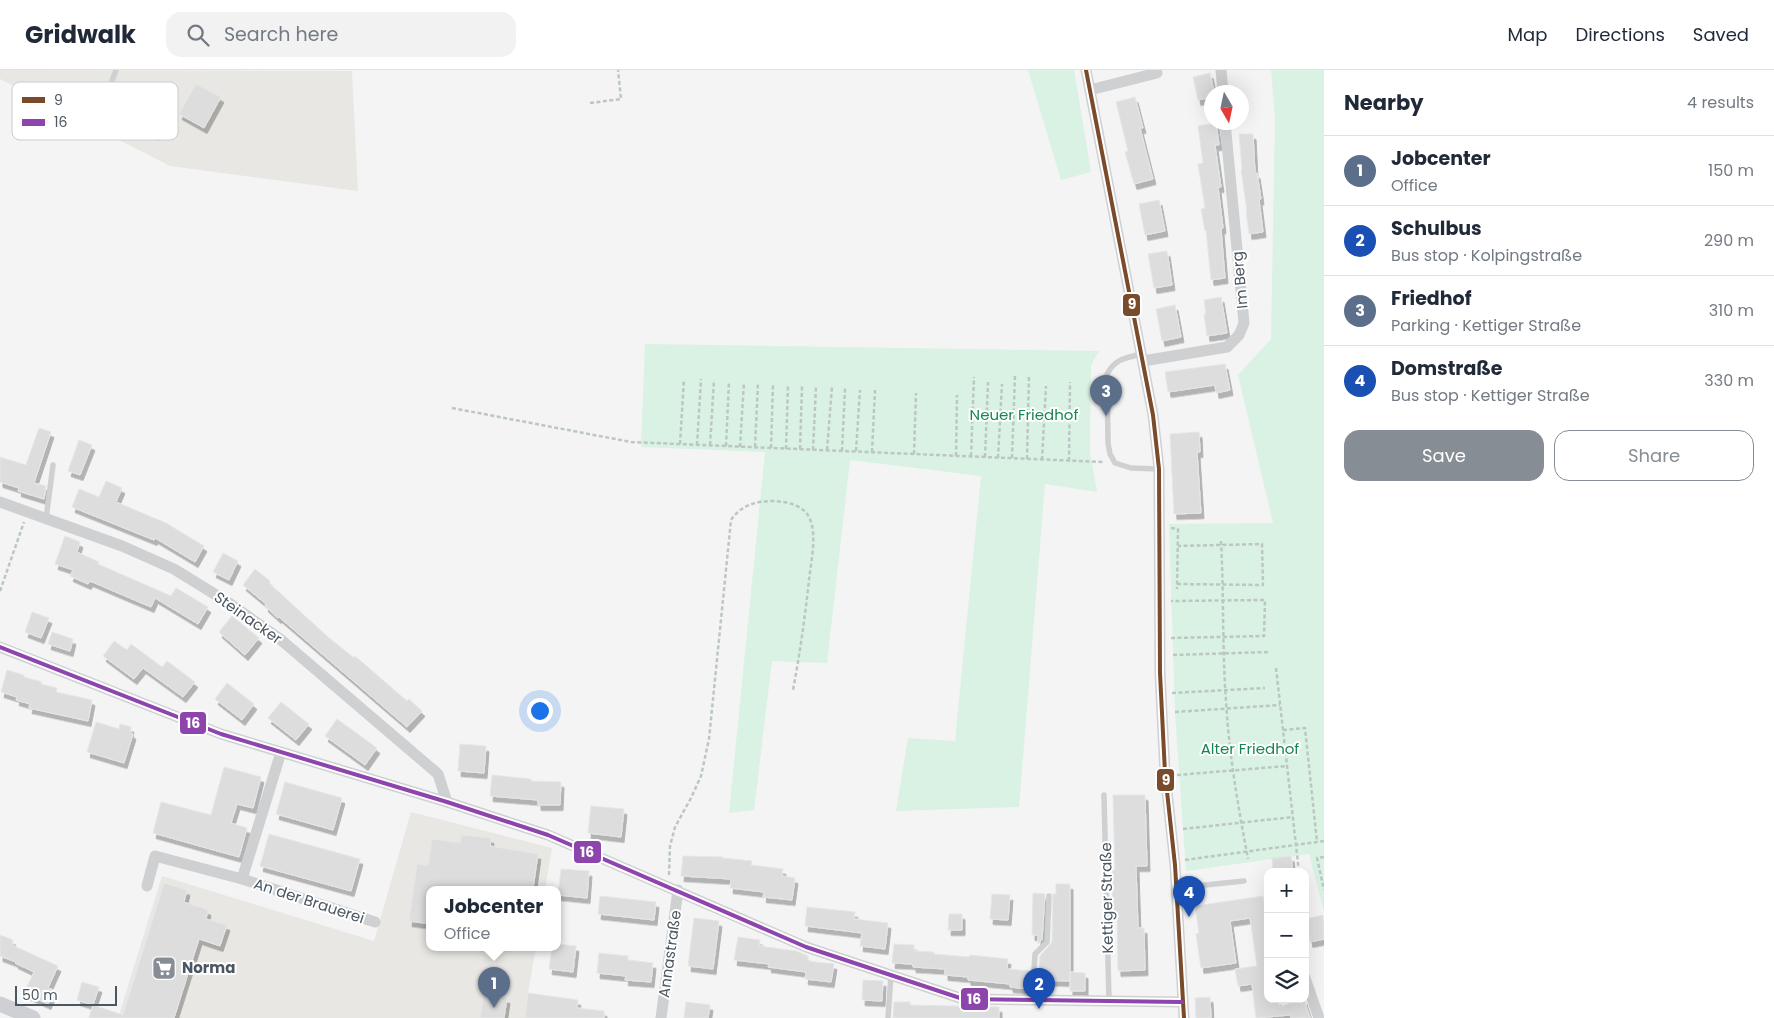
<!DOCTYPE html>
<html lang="en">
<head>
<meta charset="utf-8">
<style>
	:root { --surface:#fff; --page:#f2f2f3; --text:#1f2937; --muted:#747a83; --line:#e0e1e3; --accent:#868d94 }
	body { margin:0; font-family:Poppins,sans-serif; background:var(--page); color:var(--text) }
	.controls { position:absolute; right:15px; bottom:15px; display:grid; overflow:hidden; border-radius:10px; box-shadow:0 5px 20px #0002 }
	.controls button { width:45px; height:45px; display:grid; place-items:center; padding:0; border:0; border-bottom:1px solid var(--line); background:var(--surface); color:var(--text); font:25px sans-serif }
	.compass { position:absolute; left:1204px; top:15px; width:45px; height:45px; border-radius:50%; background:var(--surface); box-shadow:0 5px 20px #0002; rotate:171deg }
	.scale { position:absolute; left:15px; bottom:12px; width:102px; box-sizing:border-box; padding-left:5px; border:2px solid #4a5661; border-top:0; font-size:14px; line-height:18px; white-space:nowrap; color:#4a5661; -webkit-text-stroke:4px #fff; paint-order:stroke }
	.you { position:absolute; left:539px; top:640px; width:18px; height:18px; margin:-12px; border:4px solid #fff; border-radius:50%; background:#1a73e8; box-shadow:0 0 0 8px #1a73e833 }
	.badge { display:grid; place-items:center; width:32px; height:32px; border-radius:50%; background:var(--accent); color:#fff; font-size:16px; font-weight:700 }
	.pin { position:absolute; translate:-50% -41px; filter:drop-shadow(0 1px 2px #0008) }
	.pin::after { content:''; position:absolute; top:26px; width:18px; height:15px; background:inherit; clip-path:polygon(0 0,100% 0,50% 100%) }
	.popup { position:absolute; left:426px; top:816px; width:135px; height:65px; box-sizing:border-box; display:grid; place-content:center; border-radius:10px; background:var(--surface); filter:drop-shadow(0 1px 4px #0005); font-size:16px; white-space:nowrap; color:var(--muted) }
	.popup b { font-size:19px; color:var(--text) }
	.popup::after { content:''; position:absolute; left:50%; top:100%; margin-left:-10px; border:10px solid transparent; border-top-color:var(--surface) }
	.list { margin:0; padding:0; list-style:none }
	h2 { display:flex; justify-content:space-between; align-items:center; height:65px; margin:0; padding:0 20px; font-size:21px }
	h2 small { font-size:16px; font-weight:400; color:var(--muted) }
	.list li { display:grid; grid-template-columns:32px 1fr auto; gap:15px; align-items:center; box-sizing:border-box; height:70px; padding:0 20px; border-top:1px solid var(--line) }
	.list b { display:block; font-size:19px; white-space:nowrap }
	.list p { margin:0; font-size:16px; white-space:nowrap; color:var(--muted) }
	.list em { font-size:16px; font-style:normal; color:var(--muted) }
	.actions { display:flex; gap:10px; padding:15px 20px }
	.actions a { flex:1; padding:11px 0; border:1px solid var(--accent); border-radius:15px; text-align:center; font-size:18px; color:var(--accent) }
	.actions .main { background:var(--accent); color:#fff }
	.icon { flex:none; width:28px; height:28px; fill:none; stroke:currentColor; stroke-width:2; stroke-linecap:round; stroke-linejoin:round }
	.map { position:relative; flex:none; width:1324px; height:948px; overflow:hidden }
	header { display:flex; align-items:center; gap:30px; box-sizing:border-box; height:70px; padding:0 25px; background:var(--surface); border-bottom:1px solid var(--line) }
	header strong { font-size:24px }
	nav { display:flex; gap:28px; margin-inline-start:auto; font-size:18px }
	.search { width:350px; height:45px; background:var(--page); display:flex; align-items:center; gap:12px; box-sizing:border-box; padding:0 18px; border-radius:15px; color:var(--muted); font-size:19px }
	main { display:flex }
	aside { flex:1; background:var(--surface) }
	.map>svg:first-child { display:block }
	.commercial { fill:#e8e7e3 }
	.green { fill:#d9f2e3 }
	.building { fill:#ddddde; stroke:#e5e6e7; filter:url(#shadow) }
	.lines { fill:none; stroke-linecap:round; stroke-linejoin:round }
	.path { stroke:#bcc7c4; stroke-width:2.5; stroke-dasharray:4 2.5; stroke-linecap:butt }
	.lane { stroke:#ced0d2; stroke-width:5.5 }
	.street { stroke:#ced0d2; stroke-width:11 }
	.secondary { stroke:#ced0d4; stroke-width:15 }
	.bus-1-casing { stroke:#fff; stroke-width:8 }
	.bus-2-casing { stroke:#fff; stroke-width:8 }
	.bus-1 { stroke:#7a4b2a; stroke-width:4 }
	.bus-2 { stroke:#8e44ad; stroke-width:4 }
	.labels { text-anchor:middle; stroke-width:4; stroke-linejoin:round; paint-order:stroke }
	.street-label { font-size:15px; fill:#4a5661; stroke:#fff }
	.park-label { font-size:15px; fill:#17864f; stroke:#fff }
	.poi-label { font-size:15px; font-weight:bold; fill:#4a5661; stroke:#fff; text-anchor:start }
	.key { fill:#fff; stroke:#c9ccd0; stroke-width:1 }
	.key-label { font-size:14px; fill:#4a5661 }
	.line-badge { stroke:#fff; stroke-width:2 }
	.badge-label { font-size:14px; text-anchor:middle; font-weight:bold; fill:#fff }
</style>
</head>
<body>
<header>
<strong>Gridwalk</strong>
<div class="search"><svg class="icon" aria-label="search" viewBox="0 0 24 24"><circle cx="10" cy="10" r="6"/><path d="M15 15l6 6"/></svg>Search here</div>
<nav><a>Map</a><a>Directions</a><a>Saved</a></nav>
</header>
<main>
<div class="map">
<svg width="1324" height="948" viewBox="0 0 1324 948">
	<defs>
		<filter id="shadow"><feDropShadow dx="3" dy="5.5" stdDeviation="0" flood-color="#0004"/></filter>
	</defs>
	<rect width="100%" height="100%" fill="#f4f4f4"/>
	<path class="commercial" d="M0,0L352,1L358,121L170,96L0,9Z
		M411,742L552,778L545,819H430V877H536L528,923L578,930L576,948H118L162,806L374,871Z"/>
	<path class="green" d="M1028,0H1074L1091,102L1061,110Z
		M1271,0H1324V842L1309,784L1186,801L1175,643L1169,454L1273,453L1238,305L1271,269L1275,48Z
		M645,274L1099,281L1091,295L1090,382L1097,422L1045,414L1019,737L896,741L908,668L955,671L981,406L850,390L827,593L772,591L754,740L729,743L765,382L641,377Z"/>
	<path class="building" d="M1210,3L1214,22H1212V27L1198,30L1193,7Z
		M196,14L221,27L204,58L179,44Z
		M1135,27L1143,58H1140L1153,109L1134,114L1125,82L1128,81L1116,32Z
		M1216,53L1219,75H1215L1221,117H1218L1223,158L1221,159L1225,208L1211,210L1206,160L1205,161L1201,139L1205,138L1198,94L1203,93L1198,56Z
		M1239,64H1253L1255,103H1257L1261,129L1259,130L1263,162L1249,164L1246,141H1247L1241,100H1242Z
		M1159,130L1165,161L1145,165L1139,134Z
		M1167,181L1172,215L1154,218L1148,184Z
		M1221,227L1227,263L1207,266L1204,244H1206L1204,230Z
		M1175,235L1181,267L1162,271L1156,239Z
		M1225,294L1230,320L1216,323L1215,315L1168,322L1165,302Z
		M39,358L51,362L34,413L46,416L44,429L18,421L19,418L0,412V387L26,395Z
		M1199,362L1200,382H1197L1201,443L1174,444L1170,364Z
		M79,370L92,375L80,405L68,401Z
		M106,411L122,418L116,432L166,453L204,476L195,492L155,468L154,470L72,437L79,419L99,427Z
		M65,466L80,472L77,482L99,492L98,494L171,526L176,518L208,537L198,554L155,528L151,537L90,511L88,514L70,506L73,500L55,494Z
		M223,483L238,491L229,510L213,502Z
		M255,499L270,511L269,513L328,567L354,588L355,586L407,631L409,629L422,641L407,657L279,547L278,548L265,536L266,534L243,515Z
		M32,542L49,548L41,568L25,562Z
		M232,546L259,568L245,585L219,562Z
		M52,562L73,569L70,581L48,574Z
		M114,571L127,580L131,574L162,597L167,591L195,612L183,627L143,598L134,609L103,586Z
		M7,600L24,605V607L42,612L41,614L57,618L56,622L92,630L88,651L29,638L30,634L16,630L17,627L1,622Z
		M227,613L254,634L242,650L215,629Z
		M281,632L309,654L296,670L268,648Z
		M337,649L377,678L365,695L325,666Z
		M96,652L119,659L120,654L131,657L130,662L133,664L124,693L87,682Z
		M460,674L486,676L484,703L458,701Z
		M224,697L261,707L253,738L237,734L231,753L247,758L239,787L153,763L161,732L211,745Z
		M492,705L531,709V711L561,712L560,735H538V730L490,726Z
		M285,712L342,728L333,760L276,744Z
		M1113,725H1145L1147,796H1136L1138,858H1144L1145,900L1118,901L1117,842H1113L1112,800H1115Z
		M591,736L624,739L621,767L588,763Z
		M269,764L360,789L351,821L260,796Z
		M461,765L491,768L490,776L538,784L533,819H430V854L409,851L417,794L428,796L432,769L460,773Z
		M683,786L723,787V788L752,791L751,795L783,799L782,806L795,808L792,830L763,827L764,822L730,818L731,809L681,806Z
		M1291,786L1293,802H1273L1272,788Z
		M561,799L589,801L587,828L558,825Z
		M164,813L187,820L184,832L208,840L206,849L227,855L220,876L199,869L174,948H89L93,935L123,945Z
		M1056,814H1070V911L1038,910L1040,886L1052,872L1053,824H1056Z
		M1033,823L1045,824L1042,870L1038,874V865H1032Z
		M992,824L1010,825L1008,850L990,849Z
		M600,826L656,832L654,850L598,844Z
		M1263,826L1268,861V931L1278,930L1279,937L1304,929L1310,948H1291L1290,945L1256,948L1252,914L1238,916L1235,899L1257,896L1250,848L1230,851L1236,893L1201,898L1196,864L1199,863L1195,836Z
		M807,837L855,842L854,849L888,853L885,879L860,876L862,863L805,856Z
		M949,844H962V860H948Z
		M1323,845L1324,869L1310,872L1305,849Z
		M694,848L719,851L713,899L688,896Z
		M0,865L13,870L12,875L58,896L48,918L54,920L48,934L24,923L34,902L15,893L16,892L0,886Z
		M738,867L760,870L759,876L796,881L808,886V891L834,894L831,912L805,909L806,902L768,897L769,894L734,890Z
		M558,874L576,876L573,902L549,899L552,877H558Z
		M894,874L914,875V881L934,882V884L970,887V885L1008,889L1007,899L1029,901L1028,919L1010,917V914L968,910V907L945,905V899L913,897V894L892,893Z
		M599,883L628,886V890L653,893L651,912L625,910L626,906L597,903Z
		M1070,902L1085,903V921H1070Z
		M863,910L883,911L882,931L862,930Z
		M82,912L99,917L93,935L77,930Z
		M528,923L578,930L577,938L604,941V948H525Z
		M484,924L507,928L504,948H480Z
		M1210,927L1211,948H1196L1195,928Z
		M686,932L710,935L708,948H684Z
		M894,932H910V935L999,937V948H893Z"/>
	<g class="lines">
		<path class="path" d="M590,33L621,29L618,0
			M452,338L631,372L1103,392
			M680,374L684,309
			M697,375L701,309
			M710,375L714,310
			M726,376L729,312
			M740,377L744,312
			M755,377L758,313
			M771,378L773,314
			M786,379L788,315
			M800,379L802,316
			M813,380L816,316
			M827,380L832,317
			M842,381L845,318
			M856,381L860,320
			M872,382L875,320
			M914,384L916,323
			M956,386L957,325
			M971,386L974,307
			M985,387L988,312
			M998,388L1002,314
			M1012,388L1015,305
			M1027,389L1029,305
			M1042,390L1046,316
			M1069,391L1070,312
			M1171,458L1178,459L1177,519
			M1221,471C1224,524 1222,577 1226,631C1229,684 1238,736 1248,789
			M1177,514L1263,515L1262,474L1178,476
			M0,521L24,452
			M1171,568L1264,566L1265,530L1171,531
			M1173,585L1268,582
			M1276,598L1299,802
			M1172,623L1265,618
			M1175,642L1280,635
			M1283,660L1305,658L1317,772
			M1177,705L1287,696
			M1183,759L1293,747
			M1324,787L1317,788L1324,820
			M1185,790L1324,771
			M669,805L670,776L675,757L691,728L701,706L709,669L731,450C741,435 756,431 774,431C788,432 804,435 810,449C817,466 811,492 809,510C805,547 800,583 793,620"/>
		<path class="lane" d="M116,0L112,11L118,44L159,68
			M1142,284C1126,288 1116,288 1107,304L1108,373L1110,384L1115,393L1131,398L1159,399
			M46,449L53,395
			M1104,725L1109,931
			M1176,818L1244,811
			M1032,930L1035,884L1047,872L1049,826
			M888,948L891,905"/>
		<path class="street" d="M1086,0L1153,345L1159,399L1160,603L1165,703L1175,795L1184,948
			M1221,0L1223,22
			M1090,20L1157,3L1156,0
			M1143,291L1227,277L1239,265L1244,253L1225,52
			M0,432L122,476L174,499L229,533L280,569L438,704L447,732
			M0,577L221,664L447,732L548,765L806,877L963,929L1182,932
			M242,809L281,682
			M147,816L155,786L242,809L375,852
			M1305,908L1319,948
			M661,948L678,820"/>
		<path class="secondary" d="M0,934L33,948"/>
		<g class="bus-1-casing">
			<path id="bus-1" d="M1086,0L1153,345L1159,399L1160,603L1165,703L1175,795L1184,948"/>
		</g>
		<g class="bus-2-casing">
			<path id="bus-2" d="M0,577L221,664L447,732L548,765L806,877L963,929L1182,932"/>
		</g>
		<use href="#bus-1" class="bus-1"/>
		<use href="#bus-2" class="bus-2"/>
	</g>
	<defs>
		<g id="supermarket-square" transform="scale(1.25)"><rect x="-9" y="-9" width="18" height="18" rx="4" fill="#868d94" stroke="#fff"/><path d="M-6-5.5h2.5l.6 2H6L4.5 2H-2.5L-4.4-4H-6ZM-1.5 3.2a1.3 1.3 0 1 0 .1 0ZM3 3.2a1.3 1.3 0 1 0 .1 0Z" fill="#fff"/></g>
	</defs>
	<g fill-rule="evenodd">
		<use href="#supermarket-square" x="164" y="898"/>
	</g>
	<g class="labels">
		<g class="street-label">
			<text transform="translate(1240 210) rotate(-95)" y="5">Im Berg</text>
			<text transform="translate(248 548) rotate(35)" y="5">Steinacker</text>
			<text transform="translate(1107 828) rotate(-91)" y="5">Kettiger Straße</text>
			<text transform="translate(309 831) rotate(18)" y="5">An der Brauerei</text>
			<text transform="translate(670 884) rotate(-82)" y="5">Annastraße</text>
		</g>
		<g class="park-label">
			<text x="1024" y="350">Neuer Friedhof</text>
			<text x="1250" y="684">Alter Friedhof</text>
		</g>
		<g class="poi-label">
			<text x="182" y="903">Norma</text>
		</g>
	</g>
	<rect x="12" y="12" width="166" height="58" rx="8" class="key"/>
	<rect x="22" y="27" width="23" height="6" fill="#7a4b2a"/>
	<rect x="22" y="49" width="23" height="7" fill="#8e44ad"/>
	<g class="key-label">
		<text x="54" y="35">9</text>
		<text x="54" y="57">16</text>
	</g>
	<g class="line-badge">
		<rect x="1122" y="223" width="19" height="24" rx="5" fill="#7a4b2a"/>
		<rect x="179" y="641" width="28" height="24" rx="5" fill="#8e44ad"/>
		<rect x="1156" y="698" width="19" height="24" rx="5" fill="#7a4b2a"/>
		<rect x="573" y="770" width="29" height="24" rx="5" fill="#8e44ad"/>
		<rect x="960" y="917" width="29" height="24" rx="5" fill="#8e44ad"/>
	</g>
	<g class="badge-label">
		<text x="1132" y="239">9</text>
		<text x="193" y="658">16</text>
		<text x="1166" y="715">9</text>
		<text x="587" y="787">16</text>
		<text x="974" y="934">16</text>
	</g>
</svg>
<div class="controls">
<button>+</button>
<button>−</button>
<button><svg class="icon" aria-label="layers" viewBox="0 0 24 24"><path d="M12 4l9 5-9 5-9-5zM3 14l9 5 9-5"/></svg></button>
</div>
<svg class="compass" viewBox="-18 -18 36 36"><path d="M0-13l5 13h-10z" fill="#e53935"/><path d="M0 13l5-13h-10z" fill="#747a83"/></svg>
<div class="scale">50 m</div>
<div class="you"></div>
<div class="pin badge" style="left:494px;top:938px;background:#5c6f8a">1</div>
<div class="popup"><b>Jobcenter</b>Office</div>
<div class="pin badge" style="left:1039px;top:939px;background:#1a4fb4">2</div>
<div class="pin badge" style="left:1106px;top:346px;background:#5c6f8a">3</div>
<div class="pin badge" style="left:1189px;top:847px;background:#1a4fb4">4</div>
</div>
<aside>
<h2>Nearby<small>4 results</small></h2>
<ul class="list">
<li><span class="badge" style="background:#5c6f8a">1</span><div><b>Jobcenter</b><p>Office</p></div><em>150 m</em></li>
<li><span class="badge" style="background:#1a4fb4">2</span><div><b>Schulbus</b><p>Bus stop · Kolpingstraße</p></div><em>290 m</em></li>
<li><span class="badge" style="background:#5c6f8a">3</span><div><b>Friedhof</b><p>Parking · Kettiger Straße</p></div><em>310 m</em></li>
<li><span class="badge" style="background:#1a4fb4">4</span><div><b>Domstraße</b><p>Bus stop · Kettiger Straße</p></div><em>330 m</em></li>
</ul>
<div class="actions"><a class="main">Save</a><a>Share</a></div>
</aside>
</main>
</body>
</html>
